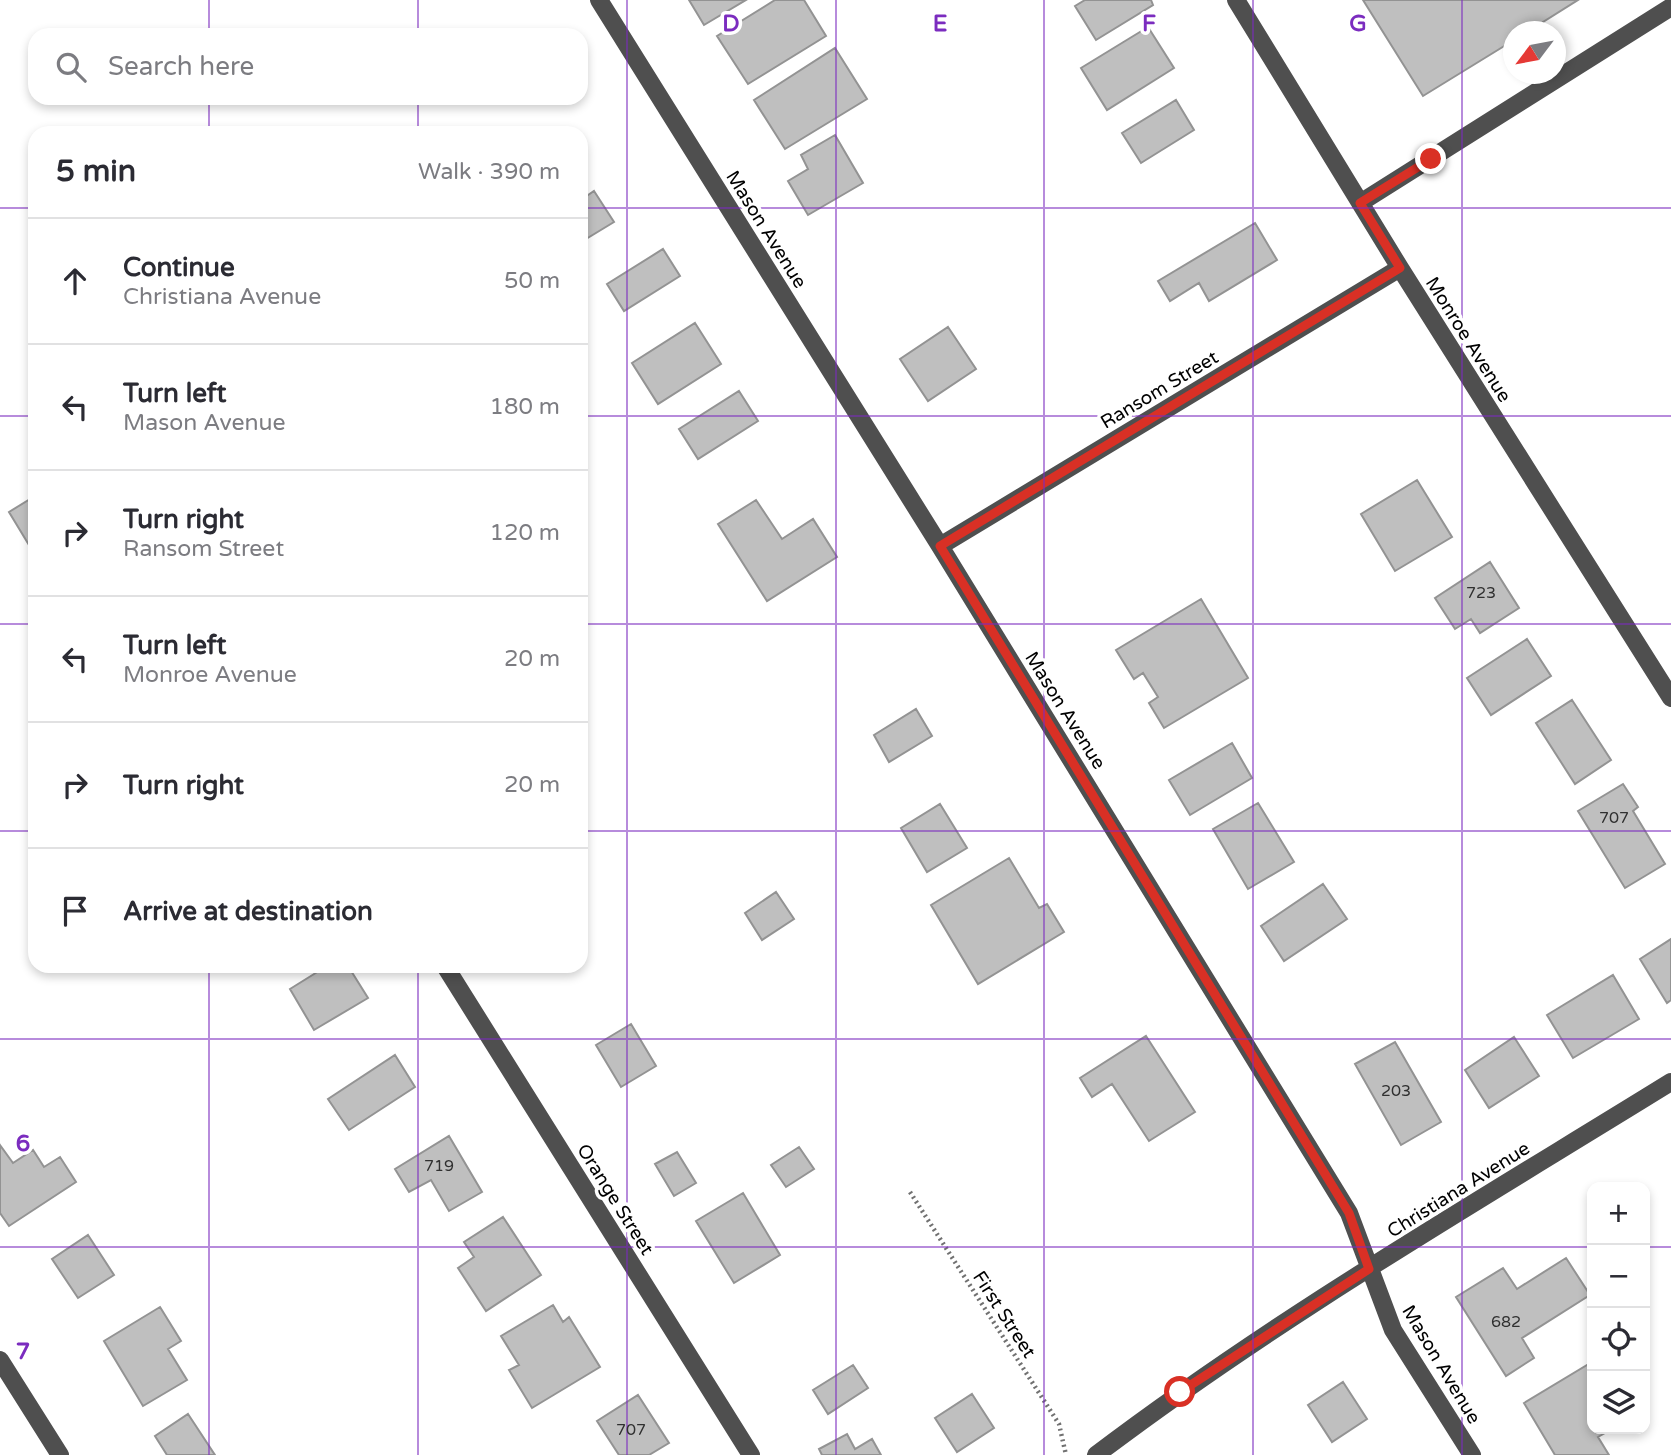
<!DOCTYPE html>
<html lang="en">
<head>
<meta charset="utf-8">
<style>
	:root { --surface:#fff; --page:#f2f2f3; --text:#2b2b33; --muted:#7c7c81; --line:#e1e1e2 }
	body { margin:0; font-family:"Varela Round",sans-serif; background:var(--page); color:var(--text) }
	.controls { position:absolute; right:21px; bottom:21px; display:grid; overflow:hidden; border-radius:14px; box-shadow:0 4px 10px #0003 }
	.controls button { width:63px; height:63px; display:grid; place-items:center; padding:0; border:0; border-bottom:2px solid var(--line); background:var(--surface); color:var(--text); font:35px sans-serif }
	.compass { position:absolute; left:1503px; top:21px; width:63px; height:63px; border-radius:50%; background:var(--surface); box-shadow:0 4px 10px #0003; rotate:238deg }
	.stop { position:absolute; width:21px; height:21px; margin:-16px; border:5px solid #d93025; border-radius:50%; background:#fff }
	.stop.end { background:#d93025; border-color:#fff; box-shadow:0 2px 7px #0008 }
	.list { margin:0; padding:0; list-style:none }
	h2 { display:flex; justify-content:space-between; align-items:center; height:91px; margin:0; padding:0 28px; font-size:30px }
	h2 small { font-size:23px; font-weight:400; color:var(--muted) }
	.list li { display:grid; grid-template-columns:46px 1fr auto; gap:21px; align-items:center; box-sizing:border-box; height:126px; padding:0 28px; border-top:2px solid var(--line) }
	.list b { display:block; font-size:26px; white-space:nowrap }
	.list p { margin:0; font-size:23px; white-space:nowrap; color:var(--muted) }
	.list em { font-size:23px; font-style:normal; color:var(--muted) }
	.icon { flex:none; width:38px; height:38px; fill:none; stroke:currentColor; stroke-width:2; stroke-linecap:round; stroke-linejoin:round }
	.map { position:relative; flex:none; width:1671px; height:1455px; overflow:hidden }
	.search { position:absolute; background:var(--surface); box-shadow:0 4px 10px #0003; left:28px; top:28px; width:560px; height:77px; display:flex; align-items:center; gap:18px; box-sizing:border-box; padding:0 24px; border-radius:21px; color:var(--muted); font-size:26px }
	.panel { position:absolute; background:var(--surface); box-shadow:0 4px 10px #0003; left:28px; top:126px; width:560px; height:847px; border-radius:21px }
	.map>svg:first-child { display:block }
	.building { fill:#bfbfbf; stroke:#939393; stroke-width:2 }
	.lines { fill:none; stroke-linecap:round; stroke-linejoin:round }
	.path { stroke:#717171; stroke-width:4.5; stroke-dasharray:2 3.5; stroke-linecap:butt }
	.minor { stroke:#4f4f4f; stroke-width:18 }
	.route { stroke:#d93025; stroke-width:9 }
	.grid { fill:none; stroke:#7b2cbf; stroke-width:2; stroke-opacity:0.55 }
	.labels { text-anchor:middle; stroke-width:7; stroke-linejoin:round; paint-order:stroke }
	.number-label { font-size:16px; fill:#303030 }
	.street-label { font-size:19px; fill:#000; stroke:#fff }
	.grid-label { font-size:23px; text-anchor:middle; font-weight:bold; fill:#7b2cbf; stroke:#fff; stroke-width:7; stroke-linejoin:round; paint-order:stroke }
</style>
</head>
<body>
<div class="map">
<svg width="1671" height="1455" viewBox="0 0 1671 1455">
	<rect width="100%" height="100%" fill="#fff"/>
	<path class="building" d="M689,0H746L704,25Z
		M775,0H804L826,36L748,84L717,36Z
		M1085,0H1151L1153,5L1096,40L1075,6Z
		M1363,0H1578L1527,32H1514V40L1423,96Z
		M1148,27L1174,68L1107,110L1081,68Z
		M835,48L867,99L785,149L754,100Z
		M1176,100L1194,130L1141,163L1122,133Z
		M835,135L863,183L808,215L788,181L808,169L801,155Z
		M594,191L614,222L581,242V200Z
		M1255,223L1277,260L1209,301L1199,283L1170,301L1158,281Z
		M663,249L680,276L624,311L607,284Z
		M695,323L721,364L658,404L632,363Z
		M948,327L976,369L928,401L900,359Z
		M739,391L758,421L698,459L679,429Z
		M1417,480L1452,537L1395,571L1361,514Z
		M35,496V555L9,512Z
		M756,500L782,539L813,519L837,557L767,601L718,524Z
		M1490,562L1519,608L1480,633L1471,619L1455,629L1435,598Z
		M1201,599L1248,678L1164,728L1149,703L1158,697L1143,673L1134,679L1116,650Z
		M1527,639L1551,676L1491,715L1467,678Z
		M1572,700L1611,760L1575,784L1536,723Z
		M916,709L932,736L889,762L874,735Z
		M1232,743L1252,778L1190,815L1169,780Z
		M1623,784L1638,807L1633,811L1665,864L1625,888L1578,811Z
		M1258,803L1294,862L1248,889L1213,829Z
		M940,804L967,848L927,872L901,828Z
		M1009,858L1039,908L1047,904L1064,932L978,984L931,905Z
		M1323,884L1347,919L1284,961L1261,926Z
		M776,892L794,919L762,940L745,913Z
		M1671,939V1000L1667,1003L1640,959Z
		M327,966H348L368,998L314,1030L290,989Z
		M1613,975L1639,1019L1573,1058L1547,1015Z
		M631,1024L656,1066L621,1087L596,1045Z
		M1146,1036L1195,1112L1149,1141L1112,1084L1092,1097L1080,1078Z
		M1514,1037L1539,1076L1489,1108L1465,1070Z
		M1395,1042L1441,1122L1401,1145L1355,1064Z
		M395,1055L415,1087L349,1130L328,1099Z
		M449,1136L482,1192L449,1211L431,1180L409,1192L395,1169Z
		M0,1145L13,1163L33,1150L44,1167L60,1157L76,1182L9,1226L0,1213Z
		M799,1147L814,1169L786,1187L771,1165Z
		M677,1152L696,1183L674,1196L655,1164Z
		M743,1193L780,1255L734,1283L696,1221Z
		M503,1217L541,1275L486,1311L458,1268L474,1257L464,1242Z
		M88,1235L114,1275L78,1298L52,1259Z
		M1566,1258L1590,1295L1522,1338L1534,1358L1506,1376L1456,1297L1503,1268L1517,1289Z
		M553,1305L563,1322L569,1317L600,1367L532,1408L509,1370L519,1365L501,1336Z
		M160,1307L181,1341L168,1349L187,1380L143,1406L104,1341Z
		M1592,1362V1429H1612L1598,1437L1609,1455H1555L1524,1403Z
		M853,1365L868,1388L828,1414L813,1390Z
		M1343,1382L1367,1419L1332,1442L1308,1405Z
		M972,1394L994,1428L957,1452L935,1418Z
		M638,1395L669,1443L649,1455H619L597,1421Z
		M188,1414L215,1455H167L155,1436Z
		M847,1434L855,1449L872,1439L881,1455H822L819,1449Z"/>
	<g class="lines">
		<path class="path" d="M910,1192L1059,1424L1066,1455"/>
		<path class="minor" d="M599,0L940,546L1349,1213L1393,1330L1472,1455
			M1236,0L1400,268L1671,698
			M1360,203L1671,7
			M940,546L1400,268
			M445,966L751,1455
			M0,1360L60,1455
			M1096,1455C1278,1317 1477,1202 1671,1082"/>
	</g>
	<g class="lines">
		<path class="route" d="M1180,1392L1369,1269L1349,1213L940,546L1400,268L1360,203L1431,159"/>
	</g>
	<path class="grid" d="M209,0V35M418,0V35M627,0V1455M836,0V1455M1044,0V1455M1253,0V1455M1462,0V1455M209,98V133M418,98V133M0,208H35M581,208H1671M0,416H35M581,416H1671M0,624H35M581,624H1671M0,831H35M581,831H1671M209,966V1455M418,966V1455M0,1039H1671M0,1247H1592M1645,1247H1671"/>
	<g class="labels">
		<g class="number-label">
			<text x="1481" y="598">723</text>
			<text x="1614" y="823">707</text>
			<text x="1396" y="1096">203</text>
			<text x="439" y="1171">719</text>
			<text x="1506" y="1327">682</text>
			<text x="631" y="1435">707</text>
		</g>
		<g class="street-label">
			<text transform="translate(767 229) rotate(58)" y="7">Mason Avenue</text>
			<text transform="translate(1469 339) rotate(58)" y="7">Monroe Avenue</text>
			<text transform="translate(1159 389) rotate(-31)" y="7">Ransom Street</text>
			<text transform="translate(1066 710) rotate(58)" y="7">Mason Avenue</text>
			<text transform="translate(1458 1189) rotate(-32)" y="7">Christiana Avenue</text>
			<text transform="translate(616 1199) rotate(58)" y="7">Orange Street</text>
			<text transform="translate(1005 1314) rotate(57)" y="7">First Street</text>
			<text transform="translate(1442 1364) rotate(59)" y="7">Mason Avenue</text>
		</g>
	</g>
	<g class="grid-label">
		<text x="731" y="31">D</text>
		<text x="940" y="31">E</text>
		<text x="1149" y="31">F</text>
		<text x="1358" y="31">G</text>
		<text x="23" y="1151">6</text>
		<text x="23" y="1359">7</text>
	</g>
</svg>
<div class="controls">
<button>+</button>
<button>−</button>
<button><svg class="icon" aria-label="locate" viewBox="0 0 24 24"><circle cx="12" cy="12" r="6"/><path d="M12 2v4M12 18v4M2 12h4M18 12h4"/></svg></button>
<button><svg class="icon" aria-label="layers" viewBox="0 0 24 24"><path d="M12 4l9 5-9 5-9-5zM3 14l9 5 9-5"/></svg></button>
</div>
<svg class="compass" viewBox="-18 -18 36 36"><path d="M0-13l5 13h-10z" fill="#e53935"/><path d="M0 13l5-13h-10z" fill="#7c7c81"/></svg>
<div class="stop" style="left:1180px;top:1392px"></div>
<div class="stop end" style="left:1431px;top:159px"></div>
<div class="search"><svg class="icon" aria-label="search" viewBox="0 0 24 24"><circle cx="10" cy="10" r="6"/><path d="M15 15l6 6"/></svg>Search here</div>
<section class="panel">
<h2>5 min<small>Walk · 390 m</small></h2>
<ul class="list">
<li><svg class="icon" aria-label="ahead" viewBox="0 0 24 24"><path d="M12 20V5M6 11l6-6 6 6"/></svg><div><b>Continue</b><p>Christiana Avenue</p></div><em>50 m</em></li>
<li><svg class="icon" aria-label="left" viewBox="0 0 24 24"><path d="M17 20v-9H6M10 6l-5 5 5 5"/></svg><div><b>Turn left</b><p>Mason Avenue</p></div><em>180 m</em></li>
<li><svg class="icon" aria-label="right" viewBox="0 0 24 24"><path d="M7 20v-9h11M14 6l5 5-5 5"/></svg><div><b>Turn right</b><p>Ransom Street</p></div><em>120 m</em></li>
<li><svg class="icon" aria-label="left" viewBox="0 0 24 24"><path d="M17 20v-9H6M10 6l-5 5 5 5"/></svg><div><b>Turn left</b><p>Monroe Avenue</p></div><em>20 m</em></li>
<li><svg class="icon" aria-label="right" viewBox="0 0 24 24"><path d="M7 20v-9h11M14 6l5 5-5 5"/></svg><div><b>Turn right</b></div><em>20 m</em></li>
<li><svg class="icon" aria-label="arrive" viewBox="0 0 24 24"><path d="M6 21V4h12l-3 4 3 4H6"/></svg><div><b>Arrive at destination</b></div></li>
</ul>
</section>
</div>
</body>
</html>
